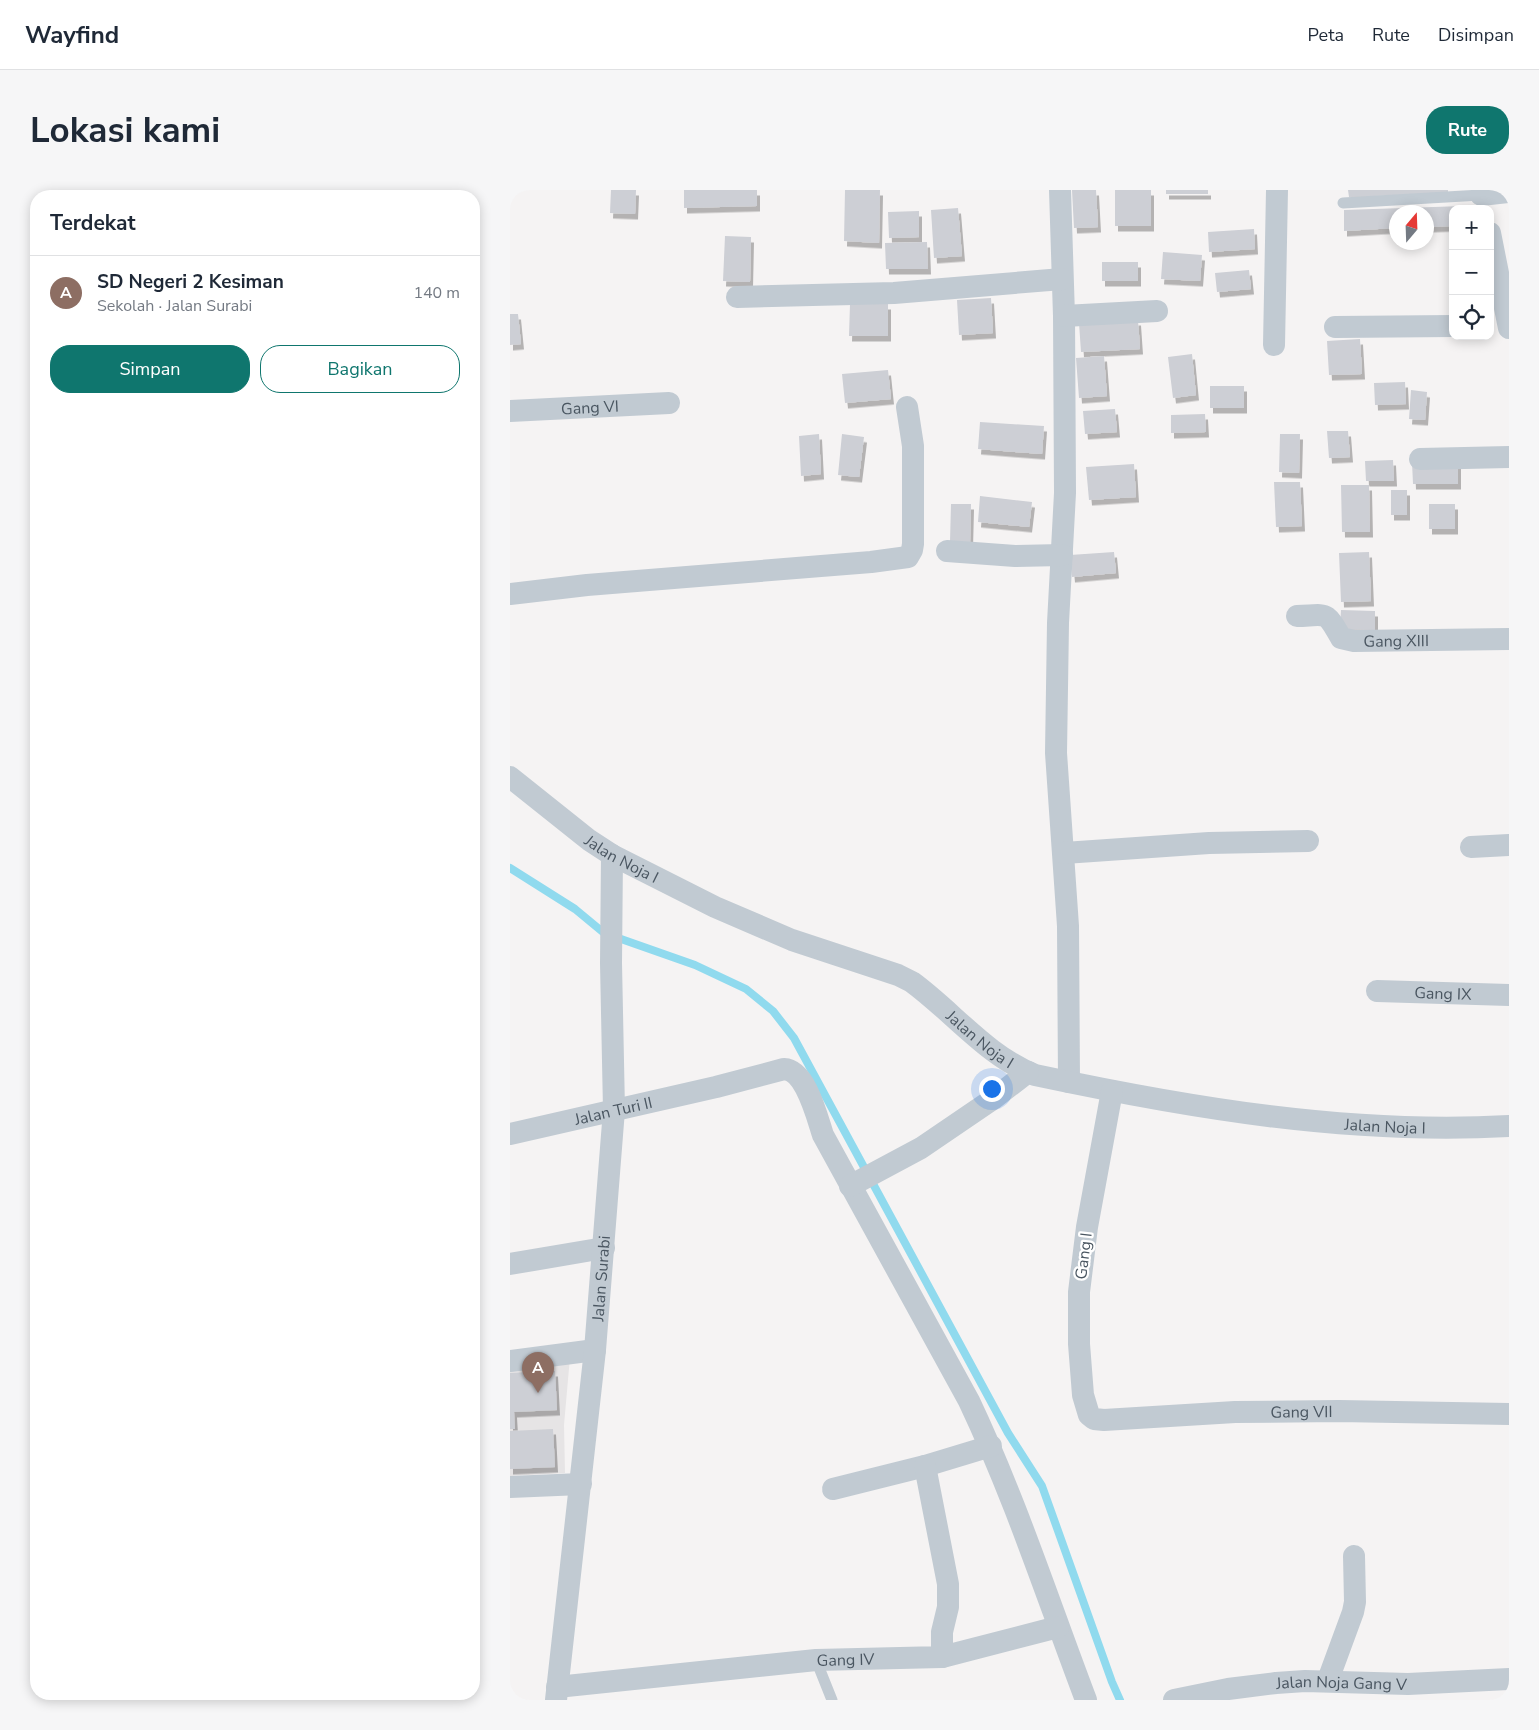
<!DOCTYPE html>
<html lang="id">
<head>
<meta charset="utf-8">
<style>
	:root { --surface:#fff; --page:#f6f6f7; --text:#1f2937; --muted:#747a83; --line:#e0e1e3; --accent:#0f766e }
	body { margin:0; font-family:"Nunito Sans",sans-serif; background:var(--page); color:var(--text) }
	.controls { position:absolute; right:15px; top:15px; display:grid; overflow:hidden; border-radius:10px; box-shadow:0 2px 12px #0003 }
	.controls button { width:45px; height:45px; display:grid; place-items:center; padding:0; border:0; border-bottom:1px solid var(--line); background:var(--surface); color:var(--text); font:25px sans-serif }
	.compass { position:absolute; left:879px; top:15px; width:45px; height:45px; border-radius:50%; background:var(--surface); box-shadow:0 2px 12px #0003; rotate:19deg }
	.you { position:absolute; left:481px; top:898px; width:18px; height:18px; margin:-12px; border:4px solid #fff; border-radius:50%; background:#1a73e8; box-shadow:0 0 0 8px #1a73e833 }
	.badge { display:grid; place-items:center; width:32px; height:32px; border-radius:50%; background:var(--accent); color:#fff; font-size:16px; font-weight:700 }
	.pin { position:absolute; translate:-50% -41px; filter:drop-shadow(0 1px 2px #0008) }
	.pin::after { content:''; position:absolute; top:26px; width:18px; height:15px; background:inherit; clip-path:polygon(0 0,100% 0,50% 100%) }
	.list { margin:0; padding:0; list-style:none }
	h2 { display:flex; justify-content:space-between; align-items:center; height:65px; margin:0; padding:0 20px; font-size:21px }
	h2 small { font-size:16px; font-weight:400; color:var(--muted) }
	.list li { display:grid; grid-template-columns:32px 1fr auto; gap:15px; align-items:center; box-sizing:border-box; height:75px; padding:0 20px; border-top:1px solid var(--line) }
	.list b { display:block; font-size:19px; white-space:nowrap }
	.list p { margin:0; font-size:16px; white-space:nowrap; color:var(--muted) }
	.list em { font-size:16px; font-style:normal; color:var(--muted) }
	.actions { display:flex; gap:10px; padding:15px 20px }
	.actions a { flex:1; padding:11px 0; border:1px solid var(--accent); border-radius:20px; text-align:center; font-size:18px; color:var(--accent) }
	.actions .main { background:var(--accent); color:#fff }
	.icon { flex:none; width:28px; height:28px; fill:none; stroke:currentColor; stroke-width:2; stroke-linecap:round; stroke-linejoin:round }
	.map { position:relative; flex:none; width:999px; height:1510px; overflow:hidden; border-radius:20px }
	header { display:flex; align-items:center; gap:30px; box-sizing:border-box; height:70px; padding:0 25px; background:var(--surface); border-bottom:1px solid var(--line) }
	header strong { font-size:24px }
	nav { display:flex; gap:28px; margin-inline-start:auto; font-size:18px }
	.intro { display:flex; align-items:center; justify-content:space-between; box-sizing:border-box; height:120px; padding:0 30px }
	h1 { margin:0; font-size:35px }
	.button { padding:12px 22px; border-radius:20px; background:var(--accent); color:#fff; font-size:18px; font-weight:700 }
	main { display:flex; gap:30px; padding:0 30px }
	aside { flex:1; background:var(--surface); border-radius:20px; box-shadow:0 2px 12px #0003 }
	.map>svg:first-child { display:block }
	.education { fill:#e6e4e5 }
	.lines { fill:none; stroke-linecap:round; stroke-linejoin:round }
	.stream { stroke:#90daee; stroke-width:8 }
	.building { fill:#cdcfd5; filter:url(#shadow) }
	.lane { stroke:#c1cad2; stroke-width:11 }
	.street { stroke:#c1cad2; stroke-width:22 }
	.labels { text-anchor:middle; stroke-width:4.5; stroke-linejoin:round; paint-order:stroke }
	.street-label { font-size:16px; fill:#4a5661; stroke:#fff }
</style>
</head>
<body>
<header>
<strong>Wayfind</strong>
<nav><a>Peta</a><a>Rute</a><a>Disimpan</a></nav>
</header>
<div class="intro"><h1>Lokasi kami</h1><a class="button">Rute</a></div>
<main>
<aside>
<h2>Terdekat<small></small></h2>
<ul class="list">
<li><span class="badge" style="background:#8d6e63">A</span><div><b>SD Negeri 2 Kesiman</b><p>Sekolah · Jalan Surabi</p></div><em>140 m</em></li>
</ul>
<div class="actions"><a class="main">Simpan</a><a>Bagikan</a></div>
</aside>
<div class="map">
<svg width="999" height="1510" viewBox="0 0 999 1510">
	<defs>
		<filter id="shadow"><feDropShadow dx="3" dy="5.5" stdDeviation="0" flood-color="#0004"/></filter>
	</defs>
	<rect width="100%" height="100%" fill="#f5f3f3"/>
	<path class="education" d="M60,1167L54,1235L55,1283L0,1286V1170Z"/>
	<g class="lines">
		<path class="stream" d="M0,678L65,719L94,743L185,775L236,799L263,821L284,848L498,1243L532,1296L602,1492L610,1510"/>
	</g>
	<path class="building" d="M101,0H126L125,24L100,23Z
		M174,0H247V16L174,18Z
		M335,0H370L369,53L334,51Z
		M562,0H586L588,37L564,38Z
		M605,0H641V36H605Z
		M656,0H698V4H656Z
		M838,0H938V3L839,7Z
		M953,16V19H943V36L916,37V22H886V38L834,41V20Z
		M448,18L452,66L424,68L421,20Z
		M409,21V47L379,48L378,22Z
		M744,39L745,59L699,62L698,42Z
		M215,46L241,47L240,92L213,91Z
		M417,52L418,79H376L375,53Z
		M653,62L692,65L690,91L651,89Z
		M592,72H628V91H592Z
		M739,80L741,99L707,102L705,83Z
		M481,108L483,143L449,145L447,110Z
		M340,114H378V146H339Z
		M0,124H8L11,154L0,155Z
		M628,130L630,159L571,162L569,133Z
		M850,149L852,184L819,185L817,151Z
		M682,164L686,205L663,208L658,167Z
		M594,166L597,206L569,208L566,168Z
		M378,180L381,209L335,213L332,184Z
		M895,192L896,214L865,215L864,193Z
		M700,196H734V218H700Z
		M901,200L917,202L915,230L899,229Z
		M605,219L607,242L575,244L573,221Z
		M695,224L696,242L661,243V225Z
		M470,232L534,236L532,264L468,259Z
		M817,241H838L840,267L819,268Z
		M309,244L311,284L291,286L289,246Z
		M332,244L354,247L349,287L328,285Z
		M770,244H790L789,283L769,282Z
		M883,270L884,291H856L855,271Z
		M902,272L948,273V294H903Z
		M624,274L626,307L579,310L576,277Z
		M764,292H790L792,336L766,337Z
		M831,295H859L860,342H832Z
		M881,300H897V325H881Z
		M470,306L522,312L519,337L468,332Z
		M441,314H461L460,353L440,352Z
		M919,314H945V339H919Z
		M604,362L606,383L562,387L560,365Z
		M859,362L861,411L831,412L829,363Z
		M831,420L865,421V440L830,439Z
		M45,1181L47,1220L4,1222L5,1239H0V1183Z
		M43,1239L45,1277L0,1279V1241Z"/>
	<g class="lines">
		<path class="lane" d="M833,13L971,5
			M306,1470L322,1510"/>
		<g class="street">
			<path d="M550,0L554,126L555,303L548,433L546,563L558,736L559,892"/>
			<path d="M971,5L999,2"/>
			<path d="M980,43L999,138"/>
			<path d="M227,107L384,103L552,89"/>
			<path d="M554,126L647,121"/>
			<path d="M825,137L943,136"/>
			<path d="M764,155L767,0"/>
			<path id="s1" d="M0,221L159,213"/>
			<path d="M910,269L999,267"/>
			<path d="M437,361L505,366L552,365"/>
			<path d="M0,404L77,395L361,372L398,367L402,360L403,354V256L397,217"/>
			<path id="s2" d="M787,426C818,425 815,420 831,448L844,451L999,449"/>
			<path id="s3" d="M0,587L79,650L102,665L205,717L282,750L388,785L402,792C443,822 477,866 525,885C680,918 840,945 999,936"/>
			<path d="M961,657L999,655"/>
			<path d="M554,663L699,653L798,651"/>
			<path id="s4" d="M867,801L999,805"/>
			<path id="s5" d="M602,901L577,1037L569,1102V1154L573,1205L579,1225L584,1229L594,1230L725,1222L829,1221L999,1224"/>
			<path id="s6" d="M0,944L206,897L274,879C296,880 307,927 313,945L459,1211C505,1308 538,1410 576,1510"/>
			<path d="M340,996L411,958L483,909L518,882"/>
			<path d="M0,1074L94,1058"/>
			<path d="M0,1171L85,1160"/>
			<path d="M0,1297L71,1294"/>
			<path d="M323,1299L415,1276L481,1256"/>
			<path d="M432,1467L548,1437"/>
			<path d="M818,1490L843,1422L845,1412L844,1366"/>
			<path id="s7" d="M47,1497L306,1470L432,1467V1442L438,1417V1394L415,1276"/>
			<path id="s8" d="M46,1510L85,1160L104,920L101,773L102,665"/>
			<path id="s9" d="M664,1510L718,1499L766,1493L795,1491L898,1494L999,1489"/>
		</g>
	</g>
	<g class="labels">
		<g class="street-label">
			<text dy="6" stroke="none"><textPath href="#s1" startOffset="80">Gang VI</textPath></text>
			<text dy="6" stroke="none"><textPath href="#s2" startOffset="111">Gang XIII</textPath></text>
			<text dy="6" stroke="none"><textPath href="#s3" startOffset="139">Jalan Noja I</textPath></text>
			<text dy="6" stroke="none"><textPath href="#s4" startOffset="66">Gang IX</textPath></text>
			<text dy="6" stroke="none"><textPath href="#s3" startOffset="544">Jalan Noja I</textPath></text>
			<text dy="6" stroke="none"><textPath href="#s6" startOffset="106">Jalan Turi II</textPath></text>
			<text dy="6" stroke="none"><textPath href="#s3" startOffset="964">Jalan Noja I</textPath></text>
			<text transform="translate(573 1066) rotate(-83)" y="6">Gang I</text>
			<text dy="6" stroke="none"><textPath href="#s8" startOffset="424">Jalan Surabi</textPath></text>
			<text dy="6" stroke="none"><textPath href="#s5" startOffset="542">Gang VII</textPath></text>
			<text dy="6" stroke="none"><textPath href="#s7" startOffset="290">Gang IV</textPath></text>
			<text dy="6" stroke="none"><textPath href="#s9" startOffset="169">Jalan Noja Gang V</textPath></text>
		</g>
	</g>
</svg>
<div class="controls">
<button>+</button>
<button>−</button>
<button><svg class="icon" aria-label="locate" viewBox="0 0 24 24"><circle cx="12" cy="12" r="6"/><path d="M12 2v4M12 18v4M2 12h4M18 12h4"/></svg></button>
</div>
<svg class="compass" viewBox="-18 -18 36 36"><path d="M0-13l5 13h-10z" fill="#e53935"/><path d="M0 13l5-13h-10z" fill="#747a83"/></svg>
<div class="you"></div>
<div class="pin badge" style="left:28px;top:1203px;background:#8d6e63">A</div>
</div>
</main>
</body>
</html>
